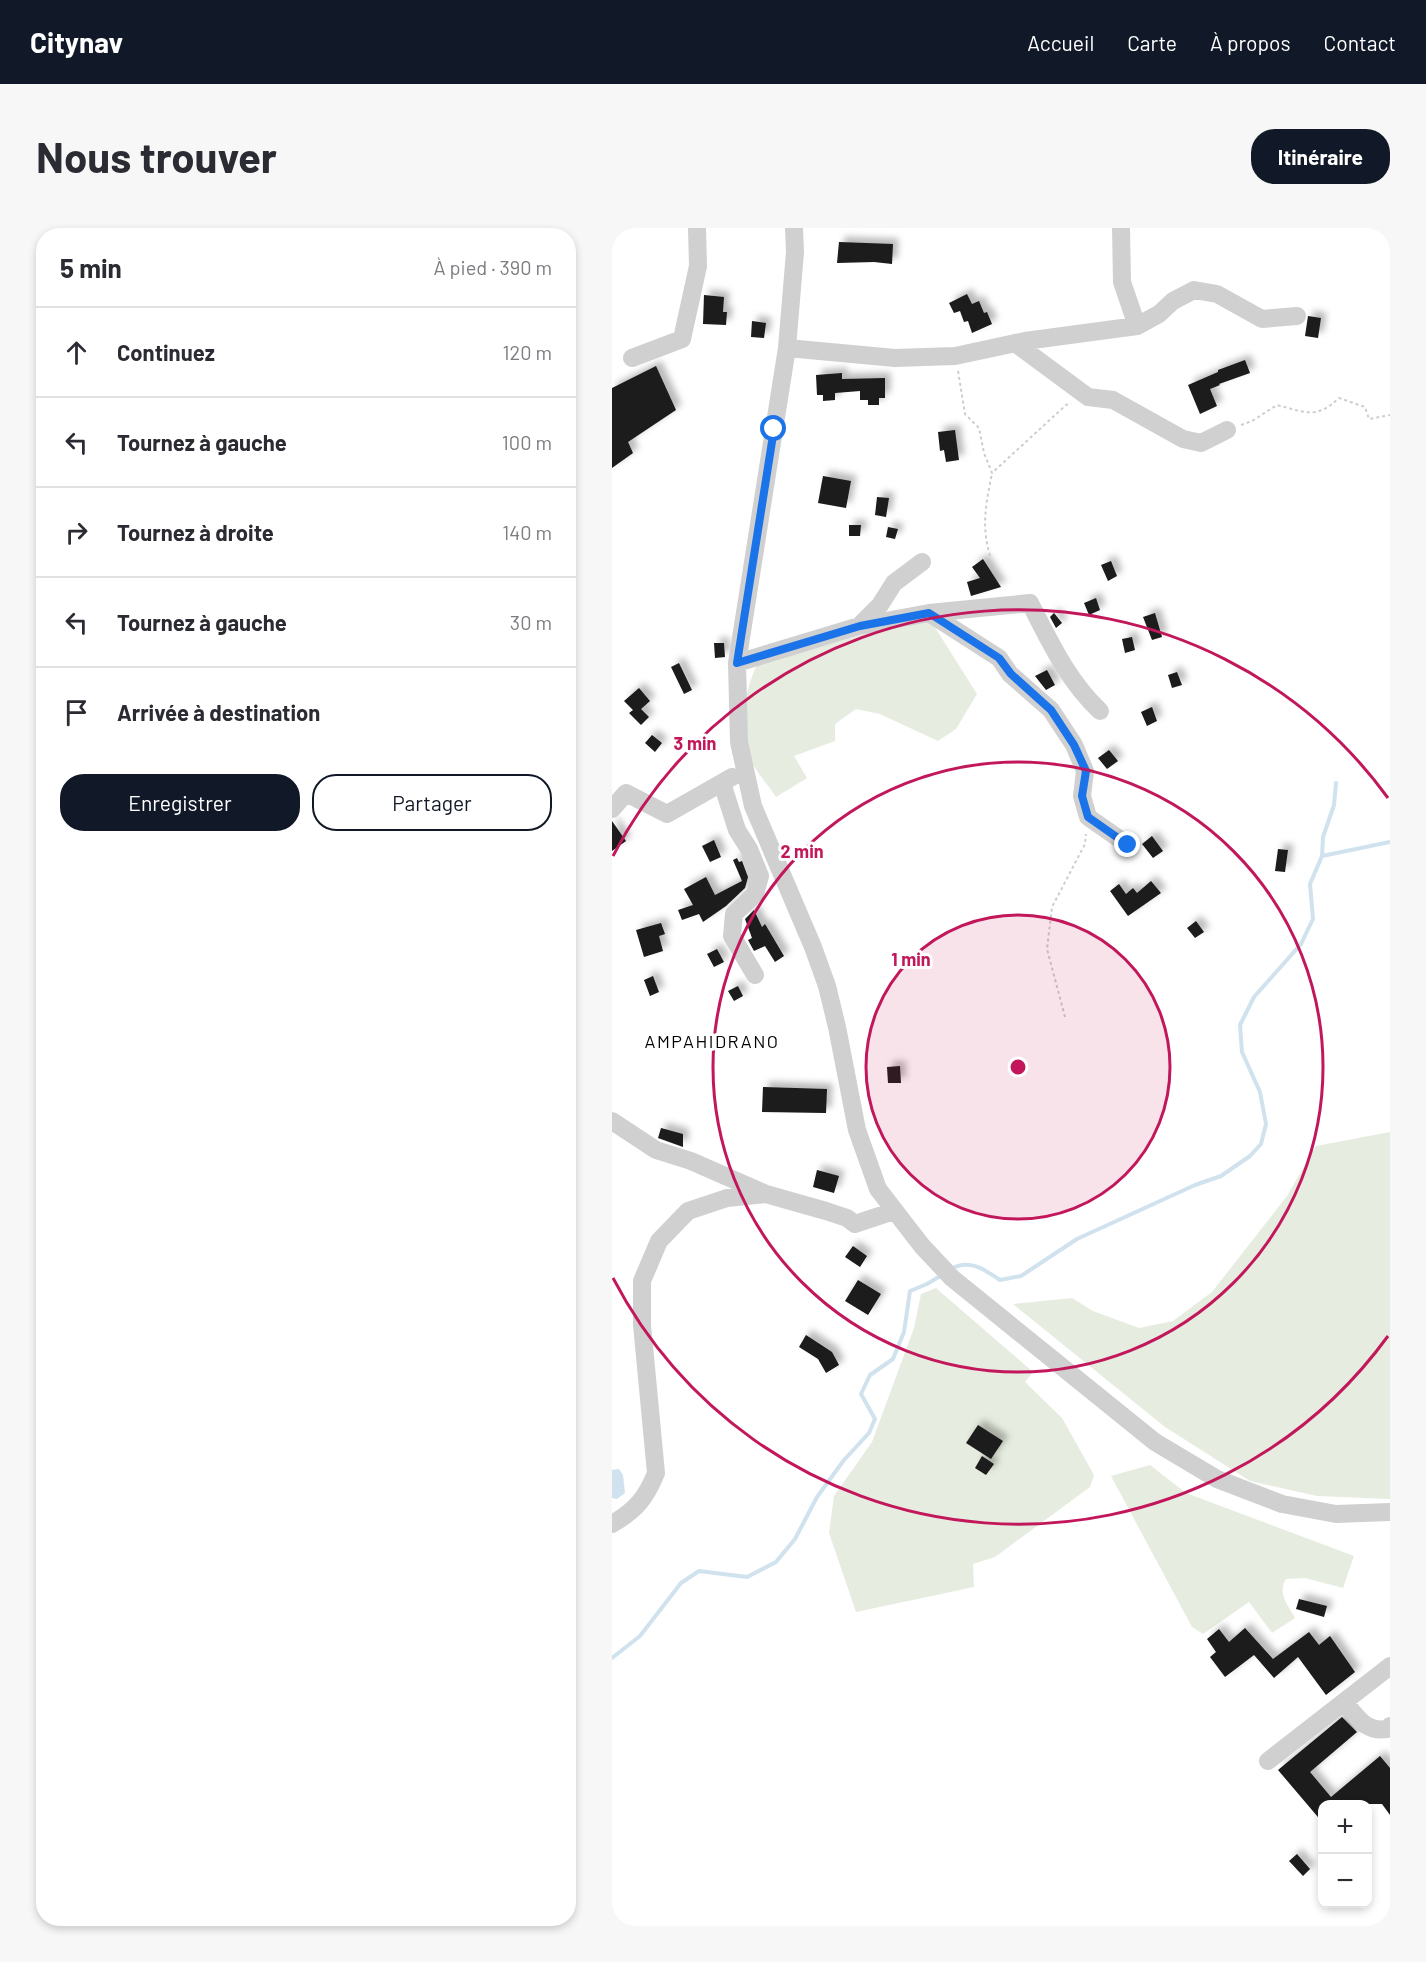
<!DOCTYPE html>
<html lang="fr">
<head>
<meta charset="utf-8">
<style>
	:root { --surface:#fff; --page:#f7f7f7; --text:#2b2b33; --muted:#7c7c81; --line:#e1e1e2; --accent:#111827 }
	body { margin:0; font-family:Barlow,sans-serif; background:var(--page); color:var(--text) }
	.controls { position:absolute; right:18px; bottom:18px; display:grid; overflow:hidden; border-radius:12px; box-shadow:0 3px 9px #0003 }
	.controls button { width:54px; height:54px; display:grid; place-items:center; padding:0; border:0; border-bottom:2px solid var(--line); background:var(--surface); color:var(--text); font:30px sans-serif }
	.stop { position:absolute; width:18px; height:18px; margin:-14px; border:4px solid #1a73e8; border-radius:50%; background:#fff }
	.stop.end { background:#1a73e8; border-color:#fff; box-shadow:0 2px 6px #0008 }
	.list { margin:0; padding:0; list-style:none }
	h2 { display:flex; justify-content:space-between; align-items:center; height:78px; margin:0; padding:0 24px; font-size:26px }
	h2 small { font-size:20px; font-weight:400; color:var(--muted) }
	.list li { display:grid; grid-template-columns:39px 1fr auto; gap:18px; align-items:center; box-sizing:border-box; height:90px; padding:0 24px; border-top:2px solid var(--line) }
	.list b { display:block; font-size:22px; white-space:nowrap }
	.list em { font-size:20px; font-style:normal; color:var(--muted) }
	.actions { display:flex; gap:12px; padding:18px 24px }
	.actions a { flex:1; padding:14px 0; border:2px solid var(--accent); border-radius:24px; text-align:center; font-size:21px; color:var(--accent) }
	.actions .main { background:var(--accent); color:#fff }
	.icon { flex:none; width:33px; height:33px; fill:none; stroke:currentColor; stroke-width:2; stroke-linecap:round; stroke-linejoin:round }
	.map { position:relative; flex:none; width:778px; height:1698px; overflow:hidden; border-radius:24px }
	header { display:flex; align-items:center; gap:36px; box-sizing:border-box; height:84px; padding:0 30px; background:var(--accent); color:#fff }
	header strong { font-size:28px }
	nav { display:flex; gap:33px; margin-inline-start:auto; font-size:21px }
	.intro { display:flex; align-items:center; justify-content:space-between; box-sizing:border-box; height:144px; padding:0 36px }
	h1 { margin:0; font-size:42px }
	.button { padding:15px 27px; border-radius:24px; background:var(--accent); color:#fff; font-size:21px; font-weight:700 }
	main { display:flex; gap:36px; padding:0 36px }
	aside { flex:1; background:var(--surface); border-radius:24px; box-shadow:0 3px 9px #0003 }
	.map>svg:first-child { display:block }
	.green { fill:#e6ecdf }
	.water { fill:#cfe2ee }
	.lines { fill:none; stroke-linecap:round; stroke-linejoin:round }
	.stream { stroke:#cfe2ee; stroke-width:4 }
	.building { fill:#1a1a1a; filter:url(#shadow) }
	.path { stroke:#cdcdcd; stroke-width:2; stroke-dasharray:3 3; stroke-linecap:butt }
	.minor { stroke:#d0d0d0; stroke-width:18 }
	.route { stroke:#1a73e8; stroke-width:8 }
	.ring { fill:none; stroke:#c2185b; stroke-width:3 }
	.labels { text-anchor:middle; stroke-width:6; stroke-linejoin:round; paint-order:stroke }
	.neighbourhood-label { font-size:18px; letter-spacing:1.5px; fill:#000; stroke:#fff }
	.centre { fill:#c2185b; stroke:#fff; stroke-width:3 }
	.ring-label { font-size:18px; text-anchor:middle; font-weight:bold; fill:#c2185b; stroke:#fff; stroke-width:6; stroke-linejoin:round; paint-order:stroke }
</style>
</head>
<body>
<header>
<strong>Citynav</strong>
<nav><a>Accueil</a><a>Carte</a><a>À propos</a><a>Contact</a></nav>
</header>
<div class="intro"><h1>Nous trouver</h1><a class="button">Itinéraire</a></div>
<main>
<aside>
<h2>5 min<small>À pied · 390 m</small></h2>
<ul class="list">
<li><svg class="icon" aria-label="ahead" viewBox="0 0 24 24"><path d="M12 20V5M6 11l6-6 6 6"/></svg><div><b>Continuez</b></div><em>120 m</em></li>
<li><svg class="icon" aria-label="left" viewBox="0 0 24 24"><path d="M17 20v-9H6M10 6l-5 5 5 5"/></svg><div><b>Tournez à gauche</b></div><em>100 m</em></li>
<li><svg class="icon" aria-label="right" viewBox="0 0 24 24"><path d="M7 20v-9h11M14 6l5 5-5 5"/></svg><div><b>Tournez à droite</b></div><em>140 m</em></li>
<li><svg class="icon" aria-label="left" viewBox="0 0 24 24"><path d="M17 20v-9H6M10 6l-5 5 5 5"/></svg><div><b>Tournez à gauche</b></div><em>30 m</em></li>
<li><svg class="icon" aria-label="arrive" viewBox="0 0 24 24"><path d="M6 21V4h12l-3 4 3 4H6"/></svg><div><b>Arrivée à destination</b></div></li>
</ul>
<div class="actions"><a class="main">Enregistrer</a><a>Partager</a></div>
</aside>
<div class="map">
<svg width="778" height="1698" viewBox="0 0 778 1698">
	<defs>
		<filter id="shadow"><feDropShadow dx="5.5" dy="-5.5" stdDeviation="3" flood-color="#0004"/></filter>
	</defs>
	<rect width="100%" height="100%" fill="#fff"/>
	<path class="green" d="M319,393L365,466L344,501L326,513L268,486L244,481L223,496V513L182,528L195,550L164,569C156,557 146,546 139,533C126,507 132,462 145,437L256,405Z
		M778,904V1271L705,1268L638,1253L553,1199L401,1076L460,1070L481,1083L527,1100L561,1093L600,1064L675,968L704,918Z
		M324,1060L421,1144L413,1154L450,1190L482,1247L478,1259L383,1329L361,1336L362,1359L244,1384L217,1305L222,1268L260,1214L302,1100L309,1066Z
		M538,1237L574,1265L742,1328L731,1360L693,1350L674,1351C665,1365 676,1377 683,1390L660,1405L637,1374L591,1406L580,1399L499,1248Z"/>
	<path class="water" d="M7,1241L11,1247L13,1265L5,1271L0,1270V1242Z"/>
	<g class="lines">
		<path class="stream" d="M710,628L778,614
			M339,1041C357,1030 373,1042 388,1052L409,1048L465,1011L583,957L609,948L638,928L649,916L654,896L648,864L630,824L628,797L642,769L689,716L701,691L698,656L710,628L711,609L722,577L724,555
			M0,1430L28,1408L69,1355L87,1343L135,1349L164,1334L183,1311L205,1269L232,1232L257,1205L263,1191L249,1166L258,1147L281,1131L292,1104L298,1063L315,1056L330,1047"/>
	</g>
	<path class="building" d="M227,14L281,16L280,36L262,34L225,35Z
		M355,66L360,76L367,73L372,85L375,84L380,96L360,105L356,93L352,94L348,83L342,85L337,75Z
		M92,67L112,69L111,84H115L114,97L91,96Z
		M696,88L709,90L706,110L693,108Z
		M140,93L154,95L152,110L139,109Z
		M633,132L638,145L607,156L608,157L598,161L605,178L588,186L576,157L606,144V142Z
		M44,138L64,182L16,214L21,225L0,240V160Z
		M230,145V151L273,150V170H267V177H256V172H248V163L223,165V172L211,173V167H205L204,147Z
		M343,202L347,232L334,234L332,222L328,223L326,204Z
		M211,248L239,253L234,280L206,275Z
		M265,269L277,270L274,289L263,287Z
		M237,297H249L248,308H237Z
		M276,299L286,301L283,311L274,309Z
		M371,331L389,359L359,368L355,354L368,350L360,339Z
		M499,333L505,348L496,353L489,337Z
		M484,370L488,382L477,387L472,375Z
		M442,385L450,395L444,400L438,389Z
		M543,385L550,409L540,412L531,389Z
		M520,409L523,422L513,425L510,411Z
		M102,415H112L113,429L103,430Z
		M67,435L80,462L72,466L59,439Z
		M435,442L443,457L434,462L423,448Z
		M565,444L570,457L560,460L556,447Z
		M27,460L38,473L29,481L37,489L29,497L17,485L21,482L12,473Z
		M540,479L545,493L535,498L529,484Z
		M40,507L50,515L43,524L33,515Z
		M497,522L506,533L495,541L486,530Z
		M0,593L14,613L0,623Z
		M540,608L551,623L541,630L530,616Z
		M102,612L109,629L98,634L90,618Z
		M666,621L676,622L673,644L663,643Z
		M125,630L127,634L130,633L136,649L133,660L114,678L91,694L87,686L70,692L66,682L81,677L72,661L94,649L103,667L130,653L121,632Z
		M539,653L549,665L516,688L498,663L507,656L514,666L521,660L525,665Z
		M142,682L150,699L153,696L172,728L163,734L153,718L142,723L136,712L140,710L133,691Z
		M584,693L592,704L583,710L575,700Z
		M49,695L53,706L47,708L51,723L32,729L24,702Z
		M105,721L112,734L102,739L95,726Z
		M41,748L47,764L38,768L32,752Z
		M126,758L131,768L122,773L116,763Z
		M288,838L289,855H276L275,839Z
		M151,859L215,861L214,885L150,884Z
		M49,900L71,906V919L46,910Z
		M205,942L227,948L222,965L201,959Z
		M241,1018L255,1028L248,1039L233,1029Z
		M246,1052L269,1066L256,1087L233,1073Z
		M194,1107L220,1124L227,1137L214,1145L206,1131L187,1119Z
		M366,1197L391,1213L379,1231L354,1215Z
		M370,1228L382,1236L374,1247L363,1240Z
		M687,1371L715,1378L712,1389L684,1381Z
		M633,1400L661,1431L697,1404L707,1417L718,1408L743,1444L714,1467L686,1429L662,1450L642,1427L613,1449L598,1429L604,1424L595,1411L607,1401L617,1414Z
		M730,1489L745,1504L698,1544L719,1569L768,1528L778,1540V1587L770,1576H711V1595L666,1542Z
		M685,1626L698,1641L691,1648L677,1633Z"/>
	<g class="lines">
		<path class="path" d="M346,143L353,186L367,200L372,225L380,245L454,177L459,175
			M629,197L640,193L665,177C693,184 704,192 727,170L753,179L757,191L778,187
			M378,328C369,296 374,277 380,245
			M453,789L435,721L440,679L473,616L474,606"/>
		<path class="minor" d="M182,0L183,24L175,120L125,435L127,514L141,578L201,719L215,758L225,799L245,902L266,961L310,1018L340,1050L543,1214L605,1251L670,1276L724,1286L778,1284
			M509,0L510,54L525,98
			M403,115L476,169L501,172L571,211L589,215L615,202
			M175,120L283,130L343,128L413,113L525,98L547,86L561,73L582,62L605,66L650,91L685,88
			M20,130L70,111L86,38L85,0
			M317,385L387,430L398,446L439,482L462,517L473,543L470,568L476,589L516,617
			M247,398L268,377L282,355L310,334
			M125,435L247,398L317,385L418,375C438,414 456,453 488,483
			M110,555L125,602L137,621L148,648L143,666L122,686L120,708L143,747
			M0,581L14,565L55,586L120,549
			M0,893L44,922L79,933L152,965
			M0,1296C24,1282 34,1270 44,1245L30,1097V1053L47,1013L76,983L115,970L154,966L214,983L235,990L243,996L282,983
			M732,1474C746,1489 753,1505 776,1501L778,1498
			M656,1533L778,1438"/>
	</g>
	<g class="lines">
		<path class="route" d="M162,201L125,435L248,398L317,385L387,430L399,446L439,482L462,517L474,543L470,568L476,589L516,617"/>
	</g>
	<circle cx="406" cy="839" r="152" fill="#c2185b" fill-opacity=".12"/>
	<g class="ring">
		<circle cx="406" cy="839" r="152"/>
		<circle cx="406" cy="839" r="305"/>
		<path d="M776 1108A457 457 0 0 1 1 1050M1 628A457 457 0 0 1 776 570"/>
	</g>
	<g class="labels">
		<g class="neighbourhood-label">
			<text x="100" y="820">AMPAHIDRANO</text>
		</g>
	</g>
	<circle cx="406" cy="839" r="9" class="centre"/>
	<g class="ring-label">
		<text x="83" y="522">3 min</text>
		<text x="190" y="630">2 min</text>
		<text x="299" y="738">1 min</text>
	</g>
</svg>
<div class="controls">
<button>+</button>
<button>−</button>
</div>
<div class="stop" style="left:162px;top:201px"></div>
<div class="stop end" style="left:516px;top:617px"></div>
</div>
</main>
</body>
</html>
